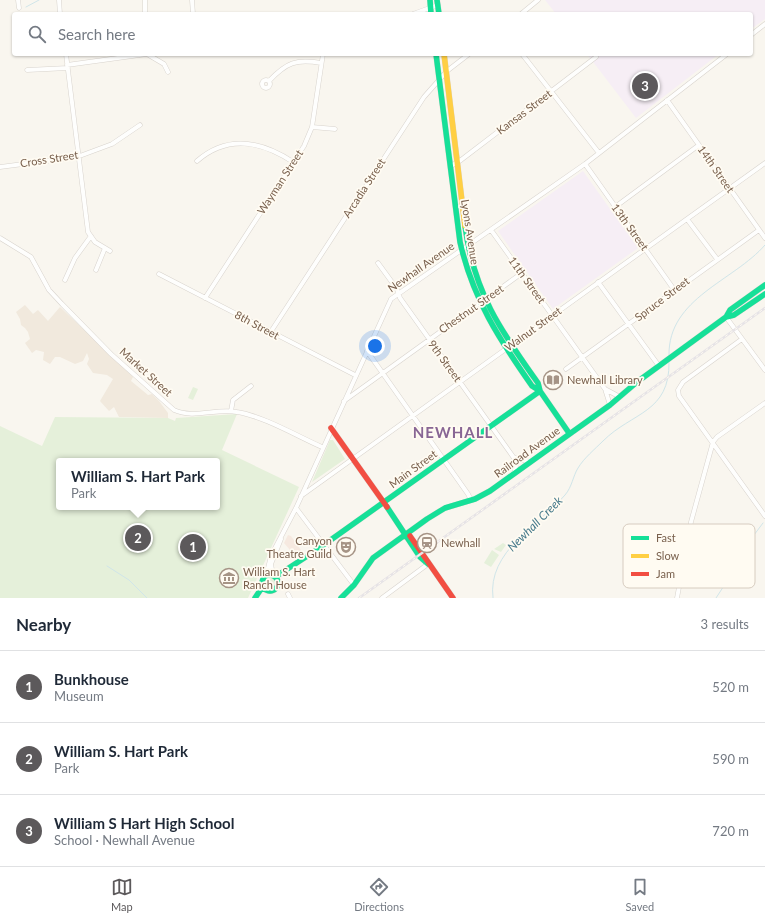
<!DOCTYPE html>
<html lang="en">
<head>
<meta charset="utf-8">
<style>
	:root { --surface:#fff; --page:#f2f2f3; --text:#1f2937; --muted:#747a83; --line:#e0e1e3; --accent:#5c595b }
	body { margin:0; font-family:Lato,sans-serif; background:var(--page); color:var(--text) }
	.you { position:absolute; left:375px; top:346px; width:14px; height:14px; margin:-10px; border:3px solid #fff; border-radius:50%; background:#1a73e8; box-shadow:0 0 0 6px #1a73e833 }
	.badge { display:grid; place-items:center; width:26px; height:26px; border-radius:50%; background:var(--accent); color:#fff; font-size:13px; font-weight:700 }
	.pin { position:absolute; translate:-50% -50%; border:2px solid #fff; box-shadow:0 1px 4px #0006 }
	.popup { position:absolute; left:56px; top:458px; width:164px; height:52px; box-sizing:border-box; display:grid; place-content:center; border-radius:4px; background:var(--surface); filter:drop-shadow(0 1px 3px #0005); font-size:13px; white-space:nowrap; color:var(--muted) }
	.popup b { font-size:15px; color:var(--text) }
	.popup::after { content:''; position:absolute; left:50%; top:100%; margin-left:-8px; border:8px solid transparent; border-top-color:var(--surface) }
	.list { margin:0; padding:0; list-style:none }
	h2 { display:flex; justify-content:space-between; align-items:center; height:52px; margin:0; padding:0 16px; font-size:17px }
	h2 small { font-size:13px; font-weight:400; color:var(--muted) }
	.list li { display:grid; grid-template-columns:26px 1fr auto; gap:12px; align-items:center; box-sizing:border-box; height:72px; padding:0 16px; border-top:1px solid var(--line) }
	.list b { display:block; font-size:15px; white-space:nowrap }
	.list p { margin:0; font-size:13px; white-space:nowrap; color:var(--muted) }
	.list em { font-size:13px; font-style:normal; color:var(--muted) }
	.icon { flex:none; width:22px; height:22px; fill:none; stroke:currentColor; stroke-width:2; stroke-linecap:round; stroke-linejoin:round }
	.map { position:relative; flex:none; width:765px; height:598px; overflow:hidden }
	.search { position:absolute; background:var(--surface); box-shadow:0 1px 3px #0004; left:12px; right:12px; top:12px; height:44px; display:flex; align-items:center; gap:10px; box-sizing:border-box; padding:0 14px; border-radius:4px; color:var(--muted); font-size:15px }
	.sheet { height:268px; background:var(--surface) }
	nav { display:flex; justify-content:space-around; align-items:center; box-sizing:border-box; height:56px; border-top:1px solid var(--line); background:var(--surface); font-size:11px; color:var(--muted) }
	nav a { display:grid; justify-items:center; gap:2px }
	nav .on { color:var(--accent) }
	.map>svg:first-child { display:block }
	.residential { fill:#f1e9dd }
	.commercial { fill:#f6e9e0 }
	.education { fill:#f6eef5 }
	.green { fill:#e5f0da; fill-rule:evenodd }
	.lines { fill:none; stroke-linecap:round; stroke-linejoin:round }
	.stream { stroke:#d0e5e9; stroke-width:1 }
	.street-casing { stroke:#d8d3cd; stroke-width:5 }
	.fast-casing { stroke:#dad3cc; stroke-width:6 }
	.slow-casing { stroke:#dad3cc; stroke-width:6 }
	.jam-casing { stroke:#dad3cc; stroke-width:6 }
	.street { stroke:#fefefd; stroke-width:4 }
	.fast { stroke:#16e098; stroke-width:5.5 }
	.slow { stroke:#ffcf43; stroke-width:5.5 }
	.jam { stroke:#f24e42; stroke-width:5.5 }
	.rail-casing { stroke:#e6e3e6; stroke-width:2.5 }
	.rail { stroke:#fffbf2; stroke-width:1; stroke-dasharray:3; stroke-linecap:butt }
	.labels { text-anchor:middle; stroke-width:3.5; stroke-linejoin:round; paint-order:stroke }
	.street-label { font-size:11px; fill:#79604d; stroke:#fffbf2 }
	.poi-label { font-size:11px; fill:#79604d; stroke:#fffbf2; text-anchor:start }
	.water-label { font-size:12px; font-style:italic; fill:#477a8b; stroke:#fffbf2 }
	.district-label { font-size:15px; font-weight:bold; letter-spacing:1px; fill:#886694; stroke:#fffbf2 }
	.key { fill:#fffbf2; stroke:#d7ccc0; stroke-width:1 }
	.key-label { font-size:11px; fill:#79604d }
</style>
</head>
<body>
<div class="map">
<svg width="765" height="598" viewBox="0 0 765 598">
	<rect width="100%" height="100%" fill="#f9f6ef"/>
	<path class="residential" d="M25,305L33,314L38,310L48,321L60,307L128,372L133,377L131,381L148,395L152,394L159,401L168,413V418L125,417H119L114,407L109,411L100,401L113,379L107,375L93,373L87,364L89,359L87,353L83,361L75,364L60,357H55L50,364L43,360L44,352L36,350L32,353L25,343L30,339L28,332L25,328L21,325L20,319L16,312Z"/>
	<path class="commercial" d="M288,535L291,536L303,553L296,557L284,543Z"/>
	<path class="education" d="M545,0H765V19L751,29V14H556Z
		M587,54H719L636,118Z
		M583,171L638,248L553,309L498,231Z"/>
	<path class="green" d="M193,387L198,389L193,400L188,398Z
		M237,414L222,450L299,487L248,598H0V426L42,446L55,417L168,418L175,421L176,418ZM59,461H217V507H59Z
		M330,440H333L345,459L312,482Z
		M503,543L506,545L501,552L494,549Z
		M492,550L499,555L491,567L484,563Z
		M265 583a5 5 0 1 1 10 0a5 5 0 1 1-10 0Z"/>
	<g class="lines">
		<path class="stream" d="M26,7L39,0
			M669,355C668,298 734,281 765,245
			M107,566L129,580L147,598
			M493,598C487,551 539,525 565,495C572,487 573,476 578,468C584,458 595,449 603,441C632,412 670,413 669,362
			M716,598L733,572L743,561L745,547L763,523"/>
		<g class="street-casing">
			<path id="street" d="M18,0L19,8
				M59,0L60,14
				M192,0L193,14
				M145,14V0
				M413,14L438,5
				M521,14L538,0
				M751,35L765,24
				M66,54L88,232L95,242L110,251
				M522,54L599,153
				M67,65L147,54L164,64L168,72
				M27,70L68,68
				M262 84a4 4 0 1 1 8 0a4 4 0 1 1-8 0Z
				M269,81C287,62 296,59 321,63
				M667,100L765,238
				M312,127L335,129
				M197,161C228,134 261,141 293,162
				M585,164L675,291
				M451,166L461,160L596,57
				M0,167L77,157L112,144L140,125
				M615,207L699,145
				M687,219L717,259
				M491,230L605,389L610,405
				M0,238L31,257L49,290L62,304L111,354L174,410C194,419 216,408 237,412C263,416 297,436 322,447
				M378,263L397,289L400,298L514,458L516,466L514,473
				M96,270L105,248
				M159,274L355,375
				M65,280L75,258L91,236
				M598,282L659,366
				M205,298L304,146L312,127L323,54
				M726,317L765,370
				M270,333L424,97L447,71L469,54
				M742,339L683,382L678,390L679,396L765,516
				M367,351L468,494L471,500
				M566,369L759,230
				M605,389L620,397
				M344,401L522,273
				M231,411L233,400L251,386
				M515,458L530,462
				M301,496L765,163
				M296,508L354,585
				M273,575L271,564L281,539
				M266,576L271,556L296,508L391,299L585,164L727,54
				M288,594L290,598
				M382,598L428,564
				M677,598L691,522L713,442L717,437L765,403"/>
		</g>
		<g class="fast-casing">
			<path id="fast" d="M430,0L431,14
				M437,0L439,14
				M436,54L460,242C473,299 499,339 532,386L540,391
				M465,226C474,292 500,330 538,383L540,391L569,433
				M726,317L730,310L765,285
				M387,507L420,557L428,564
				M262 583a8 8 0 1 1 16 0a8 8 0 1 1-16 0Z
				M275,577L318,549L540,391
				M255,598L263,586
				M341,598L354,585L373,558L427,519L445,508L475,499L490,491L610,405L637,382L726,317L734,315L765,294"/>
		</g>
		<g class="slow-casing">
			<path id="slow" d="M444,54L465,226"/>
		</g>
		<g class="jam-casing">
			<path id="jam" d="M331,428L387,507
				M410,536L453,598"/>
		</g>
		<use href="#street" class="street"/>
		<use href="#fast" class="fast"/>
		<use href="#slow" class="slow"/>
		<use href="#jam" class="jam"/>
		<g class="rail-casing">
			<path id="rail" d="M359,598L765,308"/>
		</g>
		<use href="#rail" class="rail"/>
	</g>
	<defs>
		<g id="library-ring" transform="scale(1)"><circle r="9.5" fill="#fffbf2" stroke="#a69486" stroke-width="1.5"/><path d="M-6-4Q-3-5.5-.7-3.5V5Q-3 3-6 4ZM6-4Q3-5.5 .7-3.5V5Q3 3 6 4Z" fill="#a69486"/></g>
		<g id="station-ring" transform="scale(1)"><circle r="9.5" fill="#fffbf2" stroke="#a69486" stroke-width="1.5"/><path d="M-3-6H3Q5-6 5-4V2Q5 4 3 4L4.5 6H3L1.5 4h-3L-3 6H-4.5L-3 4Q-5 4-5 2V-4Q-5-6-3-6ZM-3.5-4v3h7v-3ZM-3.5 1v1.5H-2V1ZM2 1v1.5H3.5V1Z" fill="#a69486"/></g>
		<g id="theatre-ring" transform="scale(1)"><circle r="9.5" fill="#fffbf2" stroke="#a69486" stroke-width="1.5"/><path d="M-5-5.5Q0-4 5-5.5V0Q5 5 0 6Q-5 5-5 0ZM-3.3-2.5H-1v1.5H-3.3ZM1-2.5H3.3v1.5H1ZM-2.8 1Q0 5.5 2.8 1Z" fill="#a69486"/></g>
		<g id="museum-ring" transform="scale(1)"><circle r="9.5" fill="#fffbf2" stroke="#a69486" stroke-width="1.5"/><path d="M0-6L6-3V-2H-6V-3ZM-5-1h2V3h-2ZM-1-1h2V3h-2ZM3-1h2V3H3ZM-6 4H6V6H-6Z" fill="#a69486"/></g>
	</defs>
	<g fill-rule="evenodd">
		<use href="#library-ring" x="553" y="380"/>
		<use href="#station-ring" x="427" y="543"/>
		<use href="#theatre-ring" x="346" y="547"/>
		<use href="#museum-ring" x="229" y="578"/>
	</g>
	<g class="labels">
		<g class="street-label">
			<text transform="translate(524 112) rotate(-37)" y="4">Kansas Street</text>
			<text transform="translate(49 159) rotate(-9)" y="4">Cross Street</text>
			<text transform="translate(716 169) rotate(55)" y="4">14th Street</text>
			<text transform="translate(280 182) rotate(-57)" y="4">Wayman Street</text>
			<text transform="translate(364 188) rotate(-57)" y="4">Arcadia Street</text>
			<text transform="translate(630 227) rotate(54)" y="4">13th Street</text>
			<text transform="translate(470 232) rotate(81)" y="4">Lyons Avenue</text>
			<text transform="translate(421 267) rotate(-35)" y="4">Newhall Avenue</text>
			<text transform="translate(527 280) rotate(54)" y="4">11th Street</text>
			<text transform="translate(662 299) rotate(-37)" y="4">Spruce Street</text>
			<text transform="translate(471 309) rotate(-35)" y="4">Chestnut Street</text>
			<text transform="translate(257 325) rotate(28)" y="4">8th Street</text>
			<text transform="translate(533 329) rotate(-36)" y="4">Walnut Street</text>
			<text transform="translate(445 361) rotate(54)" y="4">9th Street</text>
			<text transform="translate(146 372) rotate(42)" y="4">Market Street</text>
			<text transform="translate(527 452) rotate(-36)" y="4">Railroad Avenue</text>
			<text transform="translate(413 469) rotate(-36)" y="4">Main Street</text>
		</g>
		<g class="poi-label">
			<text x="567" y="384">Newhall Library</text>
			<text x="332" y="545" text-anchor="end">Canyon<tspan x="332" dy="13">Theatre Guild</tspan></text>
			<text x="441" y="547">Newhall</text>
			<text x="243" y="576">William S. Hart<tspan x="243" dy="13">Ranch House</tspan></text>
		</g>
		<g class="water-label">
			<text transform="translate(535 524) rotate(-45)" y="4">Newhall Creek</text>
		</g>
		<g class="district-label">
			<text x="453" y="438">NEWHALL</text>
		</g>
	</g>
	<rect x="623" y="524" width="132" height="64" rx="6" class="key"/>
	<rect x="631" y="536" width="18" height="4" fill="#16e098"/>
	<rect x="631" y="554" width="18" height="4" fill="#ffcf43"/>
	<rect x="631" y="572" width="18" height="4" fill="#f24e42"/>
	<g class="key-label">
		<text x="656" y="542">Fast</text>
		<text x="656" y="560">Slow</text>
		<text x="656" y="578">Jam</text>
	</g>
</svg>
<div class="you"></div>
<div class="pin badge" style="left:193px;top:547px">1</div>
<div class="pin badge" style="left:138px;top:538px">2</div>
<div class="popup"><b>William S. Hart Park</b>Park</div>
<div class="pin badge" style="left:645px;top:86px">3</div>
<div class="search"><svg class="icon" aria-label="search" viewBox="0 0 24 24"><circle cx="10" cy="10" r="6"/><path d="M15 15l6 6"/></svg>Search here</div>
</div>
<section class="sheet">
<h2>Nearby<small>3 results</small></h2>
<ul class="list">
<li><span class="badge">1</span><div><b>Bunkhouse</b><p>Museum</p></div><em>520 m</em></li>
<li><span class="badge">2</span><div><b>William S. Hart Park</b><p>Park</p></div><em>590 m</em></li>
<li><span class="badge">3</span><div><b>William S Hart High School</b><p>School · Newhall Avenue</p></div><em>720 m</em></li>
</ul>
</section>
<nav>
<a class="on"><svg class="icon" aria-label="map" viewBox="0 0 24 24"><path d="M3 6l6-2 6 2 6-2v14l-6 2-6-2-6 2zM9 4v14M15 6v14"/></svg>Map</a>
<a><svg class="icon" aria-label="directions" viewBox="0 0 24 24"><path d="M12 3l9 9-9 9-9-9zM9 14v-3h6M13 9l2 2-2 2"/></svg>Directions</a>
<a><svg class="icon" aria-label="saved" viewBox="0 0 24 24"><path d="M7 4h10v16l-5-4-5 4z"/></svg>Saved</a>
</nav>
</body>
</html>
